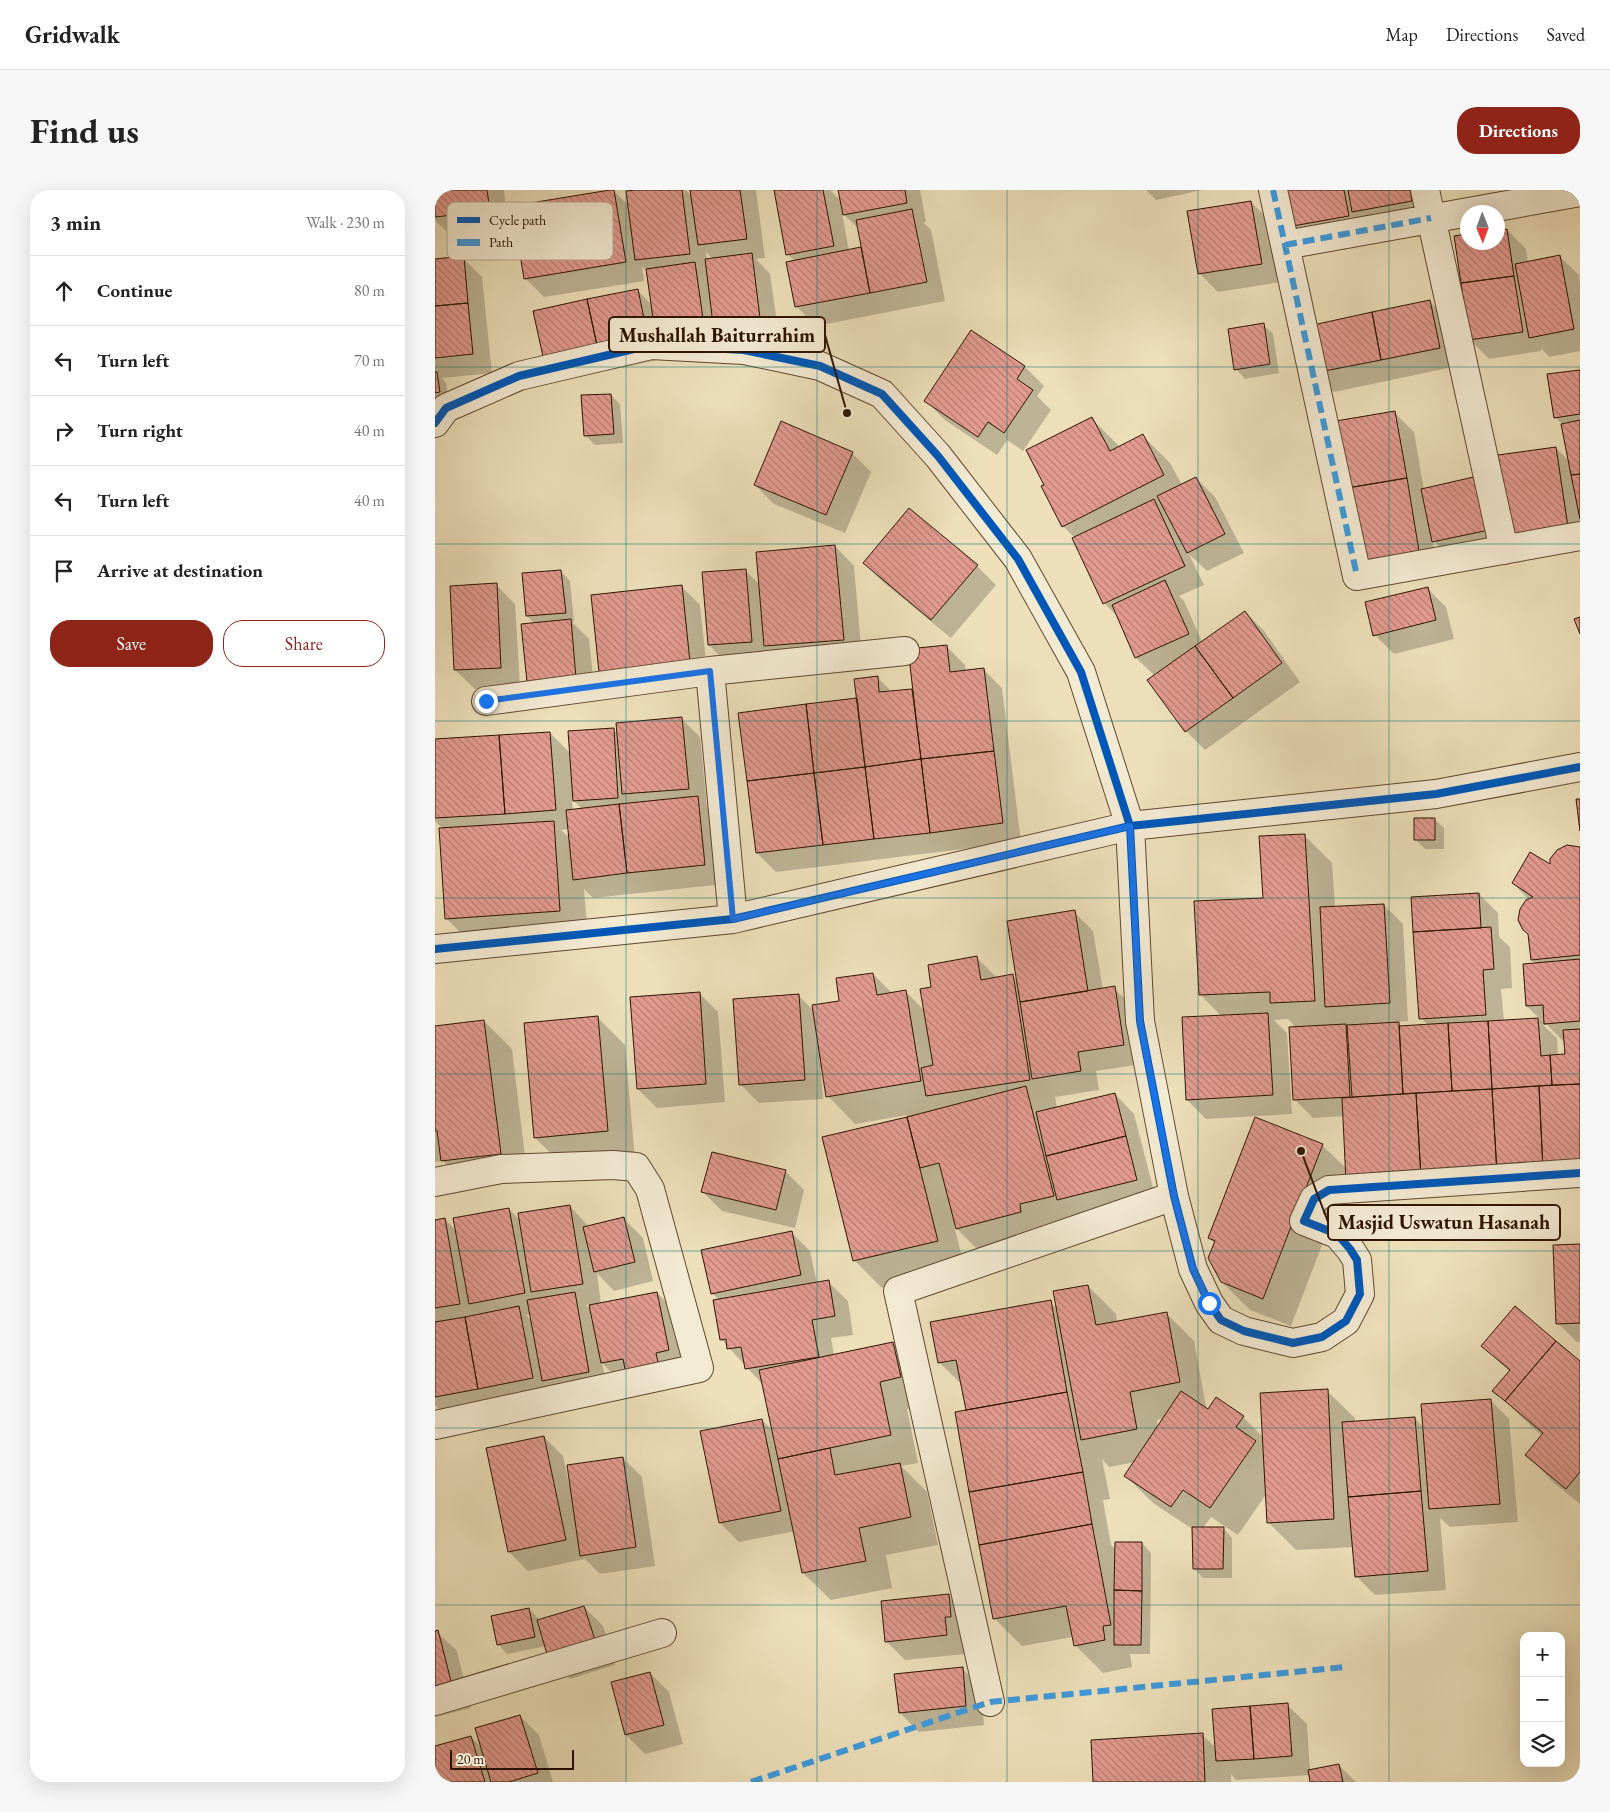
<!DOCTYPE html>
<html lang="en">
<head>
<meta charset="utf-8">
<style>
	:root { --surface:#fff; --page:#f6f6f6; --text:#222; --muted:#767676; --line:#e0e0e0; --accent:#8f2418 }
	body { margin:0; font-family:"EB Garamond",serif; background:var(--page); color:var(--text) }
	.controls { position:absolute; right:15px; bottom:15px; display:grid; overflow:hidden; border-radius:10px; box-shadow:0 5px 20px #0002 }
	.controls button { width:45px; height:45px; display:grid; place-items:center; padding:0; border:0; border-bottom:1px solid var(--line); background:var(--surface); color:var(--text); font:25px sans-serif }
	.compass { position:absolute; left:1025px; top:15px; width:45px; height:45px; border-radius:50%; background:var(--surface); box-shadow:0 5px 20px #0002; rotate:179deg }
	.scale { position:absolute; left:15px; bottom:12px; width:124px; box-sizing:border-box; padding-left:5px; border:2px solid #2e1400; border-top:0; font-size:14px; line-height:18px; white-space:nowrap; color:#2e1400; -webkit-text-stroke:4px #f3ead2; paint-order:stroke }
	.stop { position:absolute; width:15px; height:15px; margin:-11px; border:4px solid #1a73e8; border-radius:50%; background:#fff }
	.stop.end { background:#1a73e8; border-color:#fff; box-shadow:0 1px 5px #0008 }
	.list { margin:0; padding:0; list-style:none }
	h2 { display:flex; justify-content:space-between; align-items:center; height:65px; margin:0; padding:0 20px; font-size:21px }
	h2 small { font-size:16px; font-weight:400; color:var(--muted) }
	.list li { display:grid; grid-template-columns:32px 1fr auto; gap:15px; align-items:center; box-sizing:border-box; height:70px; padding:0 20px; border-top:1px solid var(--line) }
	.list b { display:block; font-size:19px; white-space:nowrap }
	.list em { font-size:16px; font-style:normal; color:var(--muted) }
	.actions { display:flex; gap:10px; padding:15px 20px }
	.actions a { flex:1; padding:11px 0; border:1px solid var(--accent); border-radius:20px; text-align:center; font-size:18px; color:var(--accent) }
	.actions .main { background:var(--accent); color:#fff }
	.icon { flex:none; width:28px; height:28px; fill:none; stroke:currentColor; stroke-width:2; stroke-linecap:round; stroke-linejoin:round }
	.map { position:relative; flex:none; width:1145px; height:1592px; overflow:hidden; border-radius:20px }
	header { display:flex; align-items:center; gap:30px; box-sizing:border-box; height:70px; padding:0 25px; background:var(--surface); border-bottom:1px solid var(--line) }
	header strong { font-size:24px }
	nav { display:flex; gap:28px; margin-inline-start:auto; font-size:18px }
	.intro { display:flex; align-items:center; justify-content:space-between; box-sizing:border-box; height:120px; padding:0 30px }
	h1 { margin:0; font-size:35px }
	.button { padding:12px 22px; border-radius:20px; background:var(--accent); color:#fff; font-size:18px; font-weight:700 }
	main { display:flex; gap:30px; padding:0 30px }
	aside { flex:1; background:var(--surface); border-radius:20px; box-shadow:0 5px 20px #0002 }
	.map>svg:first-child { display:block }
	.shadow { fill:#0003; fill-rule:evenodd }
	.building { fill:url(#building-back-hatch); stroke:#2e1400 }
	.lines { fill:none; stroke-linecap:round; stroke-linejoin:round }
	.minor-casing { stroke:#5e472e; stroke-width:30 }
	.minor { stroke:#f3ead2; stroke-width:28 }
	.quiet { stroke:#3d9adc; stroke-width:6; stroke-dasharray:12 6; stroke-linecap:butt }
	.cycleway-casing { stroke:#f3ead2; stroke-width:11 }
	.cycleway { stroke:#0057b8; stroke-width:8 }
	.route { stroke:#1a73e8; stroke-width:6 }
	.grid { fill:none; stroke:#0f766e; stroke-width:1; stroke-opacity:0.55 }
	.key { fill:#f3ead2; stroke:#b8aa93; stroke-width:1 }
	.key-label { font-size:14px; fill:#2e1400 }
	.leader { fill:none; stroke:#2e1400; stroke-width:2 }
	.callout-dot { fill:#2e1400; stroke:#f3ead2; stroke-width:2 }
	.callout { fill:#f3ead2; stroke:#2e1400; stroke-width:2 }
	.callout-label { font-size:20px; text-anchor:middle; font-weight:bold; fill:#2e1400 }
</style>
</head>
<body>
<header>
<strong>Gridwalk</strong>
<nav><a>Map</a><a>Directions</a><a>Saved</a></nav>
</header>
<div class="intro"><h1>Find us</h1><a class="button">Directions</a></div>
<main>
<aside>
<h2>3 min<small>Walk · 230 m</small></h2>
<ul class="list">
<li><svg class="icon" aria-label="ahead" viewBox="0 0 24 24"><path d="M12 20V5M6 11l6-6 6 6"/></svg><div><b>Continue</b></div><em>80 m</em></li>
<li><svg class="icon" aria-label="left" viewBox="0 0 24 24"><path d="M17 20v-9H6M10 6l-5 5 5 5"/></svg><div><b>Turn left</b></div><em>70 m</em></li>
<li><svg class="icon" aria-label="right" viewBox="0 0 24 24"><path d="M7 20v-9h11M14 6l5 5-5 5"/></svg><div><b>Turn right</b></div><em>40 m</em></li>
<li><svg class="icon" aria-label="left" viewBox="0 0 24 24"><path d="M17 20v-9H6M10 6l-5 5 5 5"/></svg><div><b>Turn left</b></div><em>40 m</em></li>
<li><svg class="icon" aria-label="arrive" viewBox="0 0 24 24"><path d="M6 21V4h12l-3 4 3 4H6"/></svg><div><b>Arrive at destination</b></div></li>
</ul>
<div class="actions"><a class="main">Save</a><a>Share</a></div>
</aside>
<div class="map">
<svg width="1145" height="1592" viewBox="0 0 1145 1592">
	<defs>
		<pattern id="building-back-hatch" width="6" height="6" patternUnits="userSpaceOnUse" patternTransform="scale(1.25)"><rect width="6" height="6" fill="#e39b90"/><path d="M-1 5l2 2M0 0l6 6M5-1l2 2" fill="none" stroke="#b87d73"/></pattern>
	</defs>
	<rect width="100%" height="100%" fill="#ecdfba"/>
	<filter id="stains"><feTurbulence type="fractalNoise" baseFrequency=".004" numOctaves="4"/><feColorMatrix values="0 0 0 0 .2 0 0 0 0 .09 0 0 0 0 .02 0 0 0 .5 -.17"/></filter>
	<radialGradient id="worn" r=".72"><stop offset=".6" stop-color="#630" stop-opacity="0"/><stop offset="1" stop-color="#630" stop-opacity=".3"/></radialGradient>
	<path class="shadow" d="M0,0H69L73,39L16,46L0,30Z
		M210,0H251L257,7V0H321L330,68L321,69L335,84L344,146L298,152L285,140L288,162L232,168L129,190L110,171L202,100L218,116L213,82L207,76L209,91L109,107L90,88L179,1L194,16ZM271,62L278,69L272,70Z
		M341,0H401L396,1L406,11L404,0H485L491,32H488L496,40L510,111L381,136L362,117L353,73L360,71L352,64ZM407,23L424,39L428,58L414,61Z
		M711,0H767L721,10Z
		M847,0H990L995,30L872,55L853,36Z
		M816,12L835,31L846,92L783,102L764,83Z
		M1072,40L1091,59L1093,73L1124,66L1144,85L1145,93V161L1114,167L1106,158V161L1054,169L1035,150L1020,47L1032,46V52H1062Z
		M28,68L47,87L57,183L7,188L11,193L14,212L0,213V70Z
		M995,112L1014,131L1023,176L899,202L880,182Z
		M828,135L838,144L844,183L810,189L801,179Z
		M536,142L590,177L609,196L602,206L616,220L588,261L572,250L562,265L510,230L491,211Z
		M1145,181V357L1095,365L1121,258L1135,272L1127,234L1120,227Z
		M176,205L185,214L188,253L160,255L150,245Z
		M960,223L979,242L989,300L1042,288L1072,358L1018,370L997,349L1002,380L926,370Z
		M656,228L685,257L708,246L735,273L747,295L761,288L780,307L809,363L772,381L754,364L769,395L744,406L749,411L767,452L810,422L829,441L865,492L770,560L751,541L720,486L701,468L684,428L669,413L640,348L628,336Z
		M417,263L436,282L410,343L339,314L320,295Z
		M400,356L419,376L427,468L349,475L334,460L335,470L293,474L274,455L311,381L325,395Z
		M429,373L542,376L561,395L516,448L448,392Z
		M126,381L135,391L139,432H137L154,449L160,506L112,511L100,434L92,426Z
		M61,395L80,414L85,497L40,499L20,480Z
		M246,396L265,415L273,491L184,500Z
		M992,398L1011,417L1019,449L959,464L940,445Z
		M511,456L530,475L531,481L548,479L567,498L586,652L341,682L322,663L423,509L442,487L457,502L479,500Z
		M246,528L265,547L272,617L281,626L289,694L158,708L149,699L153,748L39,756L12,729L8,639L0,631V551L115,543L136,564L178,540L183,544ZM137,609L148,620L138,621ZM134,639L135,648L126,640Z
		M999,629L1009,638V659H990L980,649Z
		M870,646L897,673L900,718L949,715L968,734L973,831L962,832L967,837L993,835L986,828L1044,704L1063,723L1064,747L1075,757L1077,798L1066,799L1069,831L1105,829L1092,816L1101,774L1097,770L1094,744V710L1078,693L1116,676L1145,658V998L932,1010L912,990L856,1136L815,1120L787,1092L780,1054L775,1048L887,955L912,979L909,926L878,928L859,909L861,838L853,829L839,830L852,843L857,924L771,929L752,910L787,827L765,804ZM1108,835H1112L1130,853L1131,866H1123L1122,848Z
		M639,722L658,741L668,800L679,798L698,817L707,874L661,881L664,900L620,907L622,918L680,904L699,924L721,1009L549,1066L519,1036L530,1078L447,1098L420,1071L389,948L472,927V925L420,934L393,906L388,879H386L388,909L324,913L305,894L364,806L379,821L406,812L438,784L457,803L470,801L490,821L498,798L542,768L562,788L578,786L583,791Z
		M264,803L283,822L290,912L222,918L203,899Z
		M163,828L190,855L200,969L128,975L100,948Z
		M49,831L77,859L93,991L35,998L8,971L0,972V837Z
		M350,981L369,1000L360,1038L287,1021L268,1002Z
		M135,1016L154,1037L189,1029L208,1048L218,1091L179,1101L162,1083L166,1114L222,1103L241,1122L252,1178L186,1192L167,1173L173,1201L127,1209L114,1196L116,1207L12,1227L0,1215V1031L10,1029L21,1041L74,1019L86,1031ZM156,1114L157,1121L151,1115ZM96,1124L97,1131L91,1125Z
		M356,1042L375,1061L382,1094L393,1092L413,1111L418,1145L396,1148L399,1165L458,1153L486,1181L493,1214L472,1219L483,1273L466,1276L492,1302L503,1355L451,1365L457,1398L396,1410L368,1383L360,1341L304,1352L285,1333L327,1230L339,1242L329,1196L286,1149L284,1110L277,1103Z
		M1145,1055V1152H1142L1123,1133Z
		M653,1096L681,1124L682,1132L731,1123L759,1151L772,1222L808,1227L829,1248L892,1201L920,1228V1232L980,1228L989,1238L1055,1210L1074,1229L1083,1332L1015,1337L1005,1328L1011,1400L940,1405L921,1386L919,1357L861,1360L833,1332L832,1303L803,1345L776,1327L768,1338H788L797,1348V1388H768L759,1378V1340L718,1313L691,1286L700,1272L674,1277L667,1269L675,1309L668,1310L676,1355L681,1360L707,1353L716,1363L715,1464H695L697,1477L668,1483L640,1455L638,1447L587,1456L559,1428L533,1221L528,1196L504,1172L615,1112L623,1120ZM730,1228L723,1237L722,1230Z
		M1048,1156L1145,1172V1314L1119,1293L1092,1265L1107,1246L1059,1201L1075,1182Z
		M109,1247L128,1266L134,1294L188,1268L207,1287L220,1376L165,1384L150,1369L93,1381L74,1362L52,1259Z
		M513,1405L532,1424L530,1464L470,1470L451,1451Z
		M149,1417L168,1436L180,1475L135,1489L115,1470L111,1456L72,1464L63,1454L94,1419L103,1428L104,1431Z
		M0,1442H2L22,1461L36,1518L0,1527Z
		M527,1478L546,1498L549,1535L484,1542L465,1523Z
		M215,1483L234,1502L248,1554L210,1564L191,1545L178,1493Z
		M852,1515L872,1534L875,1581L904,1575L921,1592H876L875,1585L801,1590L796,1584V1592H660L767,1545L781,1558Z
		M85,1526L104,1545L118,1592H3L0,1580V1558L36,1547L48,1559Z"/>
	<path class="building" d="M0,0H52L55,21L0,27Z
		M175,0H179L191,72L89,89L77,16Z
		M200,0H247L255,64L200,70L191,1Z
		M255,0H305L312,49L263,55Z
		M339,0H388L399,56L351,65Z
		M403,0H470L472,13L408,25Z
		M846,0H909L914,26L852,37Z
		M913,0H975L977,11L917,22Z
		M816,11L827,74L763,84L752,21Z
		M477,19L492,92L435,103L421,30Z
		M1072,39L1079,86L1026,93L1019,46L1032,44V52H1062V40Z
		M426,57L435,103L360,117L351,72Z
		M317,63L325,128L278,134L270,69Z
		M1125,65L1139,139L1094,148L1080,74Z
		M29,66L33,113L0,116V69Z
		M260,72L270,143L221,149L211,79Z
		M1079,86L1088,142L1034,150L1026,93Z
		M203,99L213,149L163,160L152,109Z
		M152,109L163,160L109,171L98,121Z
		M995,110L1005,158L946,170L937,122Z
		M33,113L38,164L0,168V116Z
		M937,122L946,170L879,183L869,137Z
		M829,133L835,174L799,180L793,139Z
		M536,140L590,176L582,189L598,200L569,243L553,232L543,247L489,211Z
		M1145,180V224L1119,228L1112,184Z
		M0,182H2L5,202L0,203Z
		M176,204L179,244L149,246L146,205Z
		M960,221L972,288L912,298L901,231Z
		M657,227L675,261L708,244L729,285L627,337L606,296L609,295L591,260Z
		M1145,230V284L1136,285L1126,234Z
		M346,231L418,262L391,325L319,295Z
		M1121,257L1133,337L1075,346L1063,265Z
		M1145,284V329L1136,285Z
		M1043,286L1054,340L997,352L986,299Z
		M761,287L790,344L752,363L722,306Z
		M972,288L984,361L925,371L912,298Z
		M719,309L750,376L668,414L637,348Z
		M474,318L543,375L496,430L428,373Z
		M400,355L409,450L329,456L321,362Z
		M311,379L317,452L273,455L267,382Z
		M126,380L131,423L91,426L87,383Z
		M730,390L754,444L700,468L677,415Z
		M62,393L66,478L19,480L15,396Z
		M247,395L255,472L164,482L156,405Z
		M993,397L1001,430L938,446L930,412Z
		M810,421L847,473L798,508L760,456Z
		M1145,427V444L1139,429Z
		M136,429L141,488L92,492L86,434Z
		M512,455L515,482L549,478L559,561L486,569L473,459Z
		M760,456L798,508L750,542L712,490Z
		M443,486L444,502L477,499L486,569L430,577L419,489Z
		M422,508L430,577L379,583L371,514Z
		M371,514L379,583L312,591L303,523Z
		M247,527L254,599L187,604L181,533Z
		M179,538L183,608L138,611L133,541Z
		M115,542L121,620L70,624L64,545Z
		M64,545L70,624L0,628V549Z
		M559,561L568,633L495,643L486,569Z
		M486,569L495,643L439,649L430,577Z
		M430,577L439,649L388,655L379,583Z
		M379,583L388,655L321,663L312,591Z
		M263,606L270,675L192,683L184,614Z
		M1141,609H1145V641Z
		M184,614L192,683L138,690L131,620Z
		M979,628H1000V650H979Z
		M119,631L125,721L10,729L4,638Z
		M870,644L880,811L835,813V802L764,805L759,711L828,708L824,646Z
		M1132,655L1145,657V765L1096,770L1093,744L1088,740L1083,730L1085,719L1091,710L1098,707L1077,693L1095,662L1115,674V669L1122,660Z
		M1044,703L1046,738L978,742L976,707Z
		M949,714L955,813L890,817L885,717Z
		M640,720L653,801L585,812L572,731Z
		M1056,737L1059,779L1048,780L1051,825L984,829L978,742Z
		M542,766L546,790L578,784L595,890L491,906L486,878L498,875L485,799L496,797L493,775Z
		M1145,769V831L1109,834L1108,815L1091,816L1088,774Z
		M438,783L442,805L471,800L486,891L391,907L377,815L404,811L401,788Z
		M680,796L689,855L643,862L646,881L597,889L585,812Z
		M265,802L271,894L202,899L195,807Z
		M364,804L370,890L304,895L298,809Z
		M833,823L838,905L751,910L747,827Z
		M163,826L173,941L99,948L89,833Z
		M1103,828L1106,866L1115,865L1117,895L1057,899L1053,831Z
		M49,830L66,964L6,971L2,941H0V836Z
		M1053,831L1057,899L1017,901L1013,833Z
		M964,832L968,904L917,907L912,835Z
		M1013,833L1017,901L968,904L964,836Z
		M911,834L915,907L858,910L854,837Z
		M1145,839V894L1117,895L1115,865L1130,864L1128,840Z
		M1145,894V978L1108,980L1104,896Z
		M591,896L619,1006L585,1014L586,1022L521,1039L504,973L485,978L472,927Z
		M1104,896L1108,980L1062,983L1057,899Z
		M1057,899L1062,983L986,987L981,903Z
		M680,903L691,946L611,966L601,922Z
		M981,903L986,987L911,992L907,908Z
		M472,927L503,1051L418,1071L387,947Z
		M820,927L888,954L828,1109L786,1092L773,1068L780,1051L773,1048Z
		M691,946L702,990L622,1010L611,966Z
		M277,962L351,980L341,1020L266,1002Z
		M135,1015L148,1094L96,1102L83,1023Z
		M74,1018L90,1103L34,1114L18,1028Z
		M189,1027L200,1072L159,1082L148,1037Z
		M10,1028L25,1114L0,1118V1030Z
		M357,1041L366,1085L276,1104L266,1060Z
		M1145,1054V1133L1121,1134L1118,1055Z
		M394,1090L400,1126L377,1130L384,1167L310,1179L306,1157L292,1159L291,1149L285,1150L278,1110Z
		M653,1095L661,1135L732,1122L745,1192L695,1202L702,1239L646,1250L618,1101Z
		M140,1102L154,1182L107,1191L92,1110Z
		M222,1102L234,1160L221,1163L224,1177L191,1184L188,1169L166,1173L154,1115Z
		M616,1110L632,1202L531,1220L521,1170L503,1173L495,1132Z
		M84,1116L98,1188L43,1199L30,1127Z
		M1080,1116L1121,1151L1070,1211L1057,1201L1075,1180L1046,1156Z
		M30,1127L43,1199L0,1207V1132Z
		M1121,1151L1145,1171V1282L1131,1299L1090,1265L1108,1243L1070,1211Z
		M458,1152L466,1187L445,1192L456,1245L343,1269L324,1180Z
		M893,1199L899,1329L832,1333L825,1203Z
		M746,1201L773,1219L781,1207L809,1226L801,1237L821,1251L775,1318L748,1300L736,1317L689,1286Z
		M632,1202L648,1282L534,1302L520,1222Z
		M1056,1209L1065,1314L994,1319L986,1214Z
		M980,1227L986,1301L913,1307L907,1232Z
		M327,1229L346,1321L284,1333L265,1241Z
		M109,1246L131,1350L73,1362L51,1258Z
		M395,1258L400,1285L465,1273L476,1327L424,1338L431,1371L367,1383L343,1269Z
		M188,1267L201,1357L145,1366L132,1275Z
		M648,1282L657,1334L544,1355L534,1302Z
		M986,1301L993,1381L920,1387L913,1307Z
		M657,1334L676,1435L668,1436L670,1450L639,1456L631,1416L558,1429L544,1355Z
		M757,1337H789L788,1379H758Z
		M680,1352H707V1401L679,1400Z
		M679,1400L707,1401L706,1455H679Z
		M514,1404L516,1427H510L512,1445L450,1452L446,1411Z
		M149,1416L162,1456L114,1471L102,1430Z
		M94,1418L100,1447L62,1455L56,1426Z
		M3,1440L18,1499L0,1504V1441Z
		M528,1477L531,1516L464,1523L459,1484Z
		M215,1482L229,1535L190,1545L176,1492Z
		M853,1513L857,1566L819,1569L815,1516Z
		M815,1516L819,1569L781,1571L777,1519Z
		M85,1525L103,1583L74,1592H56L40,1538Z
		M768,1543L770,1592H658L656,1550Z
		M36,1546L50,1592H2L0,1585V1556Z
		M904,1574L908,1592H875L873,1580Z"/>
	<g class="lines">
		<g class="minor-casing">
			<path id="minor" d="M838,0L922,386L1145,346
				M990,0L1069,360
				M850,55L1145,2
				M0,233L11,218L84,186L216,155L309,160L385,176L447,204L503,266L583,369L646,482L695,636L705,831L739,1006L758,1079L774,1113L786,1130L809,1141L858,1153L887,1147L911,1131L925,1104L922,1070L915,1059L902,1044L869,1031L879,1009L894,1000L1145,983
				M275,481L298,729
				M51,511L275,481L470,461
				M0,759L298,729L695,636L1001,604L1145,577
				M0,992L66,979L178,975L201,977L215,999L264,1178L0,1235
				M0,1511L227,1443
				M555,1512L463,1101L739,1006"/>
		</g>
		<use href="#minor" class="minor"/>
		<path class="quiet" d="M838,0L922,386
			M850,55L996,28
			M316,1592L555,1512L910,1477"/>
		<g class="cycleway-casing">
			<path id="cycleway" d="M0,233L11,218L84,186L216,155L309,160L385,176L447,204L503,266L583,369L646,482L695,636L705,831L739,1006L758,1079L774,1113L786,1130L809,1141L858,1153L887,1147L911,1131L925,1104L922,1070L915,1059L902,1044L869,1031L879,1009L894,1000L1145,983
				M0,759L298,729L695,636L1001,604L1145,577"/>
		</g>
		<use href="#cycleway" class="cycleway"/>
	</g>
	<g class="lines">
		<path class="route" d="M51,511L275,481L298,729L695,636L705,831L739,1006L758,1079L774,1113"/>
	</g>
	<path class="grid" d="M191,0V1592M382,0V1592M572,0V1592M763,0V1592M954,0V1592M0,177H1145M0,354H1145M0,531H1145M0,708H1145M0,884H1145M0,1061H1145M0,1238H1145M0,1415H1145"/>
	<rect x="12" y="12" width="166" height="58" rx="8" class="key"/>
	<rect x="22" y="27" width="23" height="6" fill="#0057b8"/>
	<rect x="22" y="49" width="23" height="7" fill="#3d9adc"/>
	<g class="key-label">
		<text x="54" y="35">Cycle path</text>
		<text x="54" y="57">Path</text>
	</g>
	<path class="leader" d="M412 223L390 145M866 961L893 1032"/>
	<g class="callout-dot">
		<circle cx="412" cy="223" r="5"/>
		<circle cx="866" cy="961" r="5"/>
	</g>
	<g class="callout">
		<rect x="174" y="127" width="216" height="35" rx="5"/>
		<rect x="893" y="1015" width="232" height="35" rx="5"/>
	</g>
	<g class="callout-label">
		<text x="282" y="152">Mushallah Baiturrahim</text>
		<text x="1009" y="1039">Masjid Uswatun Hasanah</text>
	</g>
	<rect width="100%" height="100%" filter="url(#stains)"/>
	<rect width="100%" height="100%" fill="url(#worn)"/>
</svg>
<div class="controls">
<button>+</button>
<button>−</button>
<button><svg class="icon" aria-label="layers" viewBox="0 0 24 24"><path d="M12 4l9 5-9 5-9-5zM3 14l9 5 9-5"/></svg></button>
</div>
<svg class="compass" viewBox="-18 -18 36 36"><path d="M0-13l5 13h-10z" fill="#e53935"/><path d="M0 13l5-13h-10z" fill="#767676"/></svg>
<div class="scale">20 m</div>
<div class="stop" style="left:774px;top:1113px"></div>
<div class="stop end" style="left:51px;top:511px"></div>
</div>
</main>
</body>
</html>
